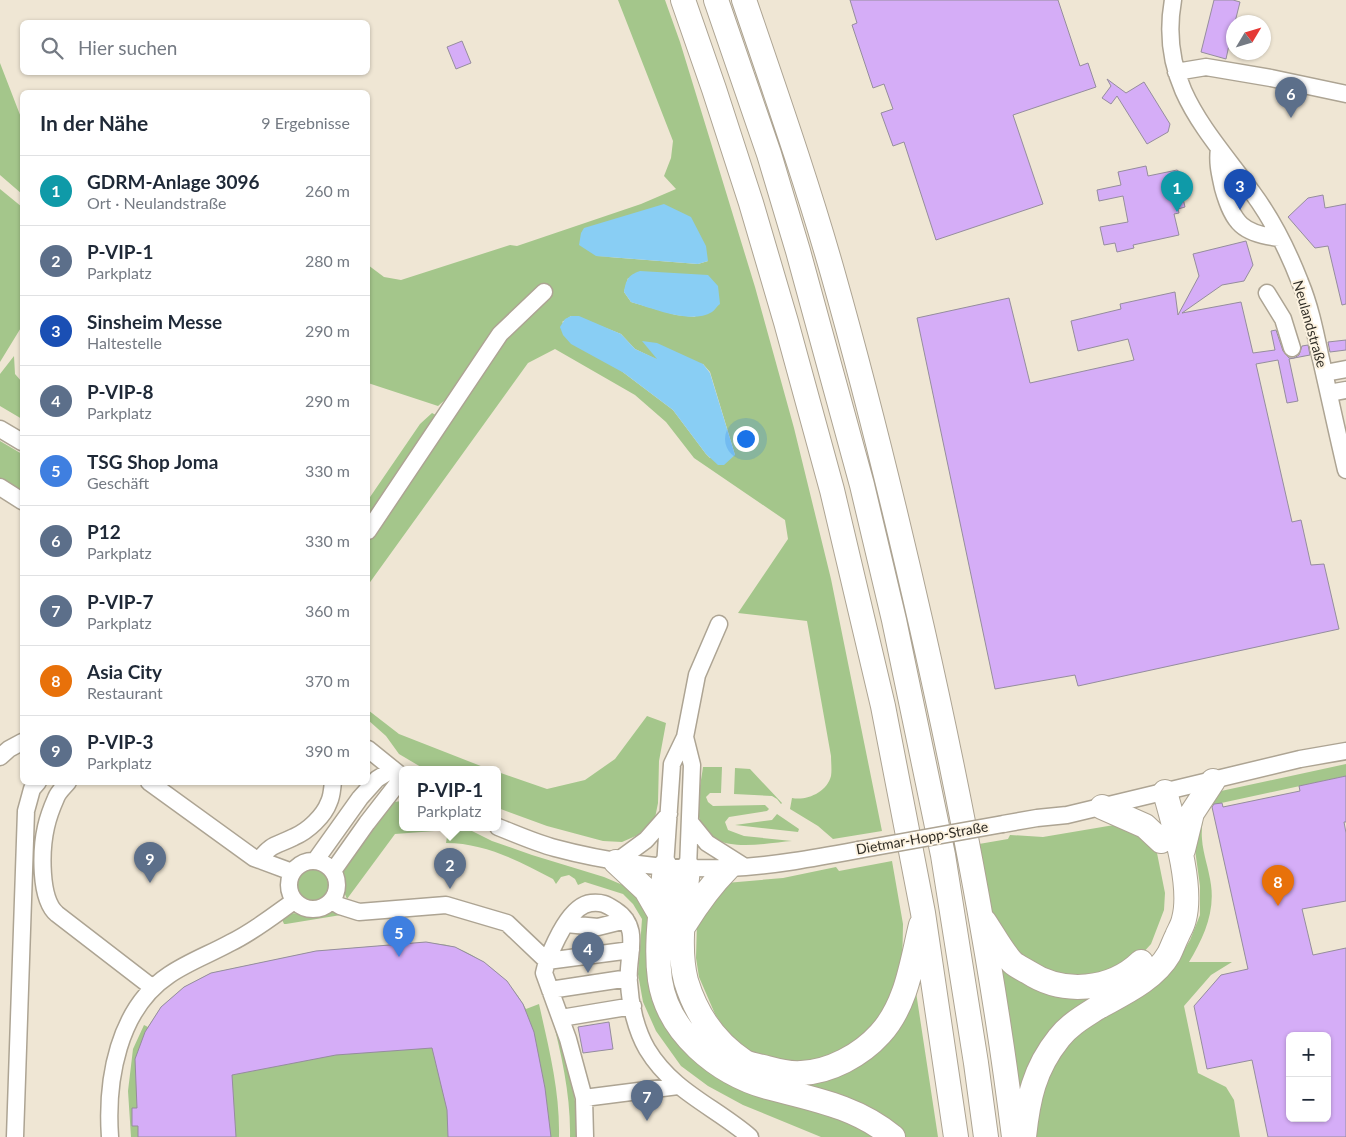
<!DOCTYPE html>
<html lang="de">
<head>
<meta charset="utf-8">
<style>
	:root { --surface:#fff; --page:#f6f6f7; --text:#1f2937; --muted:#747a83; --line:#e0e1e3; --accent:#111827 }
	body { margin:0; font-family:Lato,sans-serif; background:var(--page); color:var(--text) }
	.controls { position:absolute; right:15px; bottom:15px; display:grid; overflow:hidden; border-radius:8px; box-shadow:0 1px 4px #0004 }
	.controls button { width:45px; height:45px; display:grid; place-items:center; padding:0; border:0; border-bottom:1px solid var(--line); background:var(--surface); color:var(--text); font:25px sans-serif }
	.compass { position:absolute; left:1226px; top:15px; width:45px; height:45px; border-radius:50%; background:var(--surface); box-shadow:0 1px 4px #0004; rotate:52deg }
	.you { position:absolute; left:745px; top:438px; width:18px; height:18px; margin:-12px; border:4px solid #fff; border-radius:50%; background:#1a73e8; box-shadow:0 0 0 8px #1a73e833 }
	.badge { display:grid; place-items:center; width:32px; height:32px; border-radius:50%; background:var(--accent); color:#fff; font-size:16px; font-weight:700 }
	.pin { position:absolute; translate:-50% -41px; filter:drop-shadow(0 1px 2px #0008) }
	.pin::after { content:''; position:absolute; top:26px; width:18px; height:15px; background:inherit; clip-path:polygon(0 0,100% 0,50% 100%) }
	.popup { position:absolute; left:399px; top:766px; width:102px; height:65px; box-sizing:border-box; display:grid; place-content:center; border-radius:8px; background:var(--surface); filter:drop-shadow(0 1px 4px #0005); font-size:16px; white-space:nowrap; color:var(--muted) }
	.popup b { font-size:19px; color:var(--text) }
	.popup::after { content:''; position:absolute; left:50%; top:100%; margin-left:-10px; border:10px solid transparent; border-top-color:var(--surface) }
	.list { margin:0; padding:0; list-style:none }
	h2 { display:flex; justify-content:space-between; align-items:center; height:65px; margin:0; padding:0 20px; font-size:21px }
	h2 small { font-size:16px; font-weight:400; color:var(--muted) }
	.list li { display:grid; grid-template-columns:32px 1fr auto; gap:15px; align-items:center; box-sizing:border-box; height:70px; padding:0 20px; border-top:1px solid var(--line) }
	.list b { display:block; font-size:19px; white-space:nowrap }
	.list p { margin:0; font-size:16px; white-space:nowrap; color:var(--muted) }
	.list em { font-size:16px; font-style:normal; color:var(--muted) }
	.icon { flex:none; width:28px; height:28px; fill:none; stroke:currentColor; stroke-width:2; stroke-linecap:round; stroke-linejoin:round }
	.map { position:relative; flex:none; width:1346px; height:1137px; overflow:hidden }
	.search { position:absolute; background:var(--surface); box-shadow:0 1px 4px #0004; left:20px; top:20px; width:350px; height:55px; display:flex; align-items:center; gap:12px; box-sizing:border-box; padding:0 18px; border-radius:8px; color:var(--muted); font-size:19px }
	.panel { position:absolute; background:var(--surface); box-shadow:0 1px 4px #0004; left:20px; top:90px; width:350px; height:695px; border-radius:8px }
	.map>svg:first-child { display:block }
	.green { fill:#a4c68b; fill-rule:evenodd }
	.water { fill:#89cef4 }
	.building { fill:#d5adf7; stroke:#958d9d; fill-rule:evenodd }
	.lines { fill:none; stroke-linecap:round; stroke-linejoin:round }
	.minor-casing { stroke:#ada493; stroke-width:19 }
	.highway-casing { stroke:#ada493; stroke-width:26 }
	.minor { stroke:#fff; stroke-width:16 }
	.highway { stroke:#fff; stroke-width:24 }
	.minor-bridge-casing { stroke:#ada493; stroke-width:19; stroke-linecap:butt }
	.minor-bridge { stroke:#fff; stroke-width:16 }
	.labels { text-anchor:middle; stroke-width:4; stroke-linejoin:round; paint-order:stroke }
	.street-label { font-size:14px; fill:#302d26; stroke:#fdf3e1 }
</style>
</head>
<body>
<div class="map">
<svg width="1346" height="1137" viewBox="0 0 1346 1137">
	<rect width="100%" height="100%" fill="#efe6d4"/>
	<path class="green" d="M618,0H665L680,42L711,143L755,287L794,428L831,579L882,831L833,839L818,826L790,809L792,798C807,801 827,792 831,776C832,770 831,762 831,756L807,621L738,613L788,539L785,520L694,458L666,422L635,395L555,349L528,363L368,585V541L458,398L452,394L438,406L368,383V265L384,277L401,280L510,245L517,246L641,204L676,189L664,176L671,158L673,141ZM596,256L708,261L698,264ZM628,278L696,317L676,315L631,302L624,292ZM571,316H575L621,334L635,349L658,360L703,364L710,372L735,455L710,458L706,454L673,410L624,373L562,322Z
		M0,63L22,120V194L0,175Z
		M0,189L22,207V326L0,362Z
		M14,356L15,374L22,382V419L0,406V374Z
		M432,413L438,416L368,520V500L420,424Z
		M0,441L22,454V496L0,482Z
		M368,710L399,734L491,770H426L399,754L386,736L368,720Z
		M647,716L666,723L659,761L658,803L655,818L638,835L622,842L603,841L547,826L498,808V772L547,789L585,780L615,759Z
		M1346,764V776L1212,805L1221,791Z
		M703,767H722L721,793H710L706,797L708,802L713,806L765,805L769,809L767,811L729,817L725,822L728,830L744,836L792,841C764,843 706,857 699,817C696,801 701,783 703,767Z
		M735,768L750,769L782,803L781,804L777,799L772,796L734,794Z
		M402,801V828H466L492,841L532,855L604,877L632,889L650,919L660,1008L815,1107L881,1137H821L743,1105L708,1086L681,1066L656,1031L643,1002L638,974L642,919L633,904L623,894L585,882L578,885L575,879L569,875L561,877L556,884L553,879C519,861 485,843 446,843L448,830L395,834L347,899L344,892L343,869L385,809L394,802Z
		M1205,808C1203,818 1201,829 1202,839C1203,854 1209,869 1211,885C1215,913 1203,939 1189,962H1232L1211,975L1184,1006L1198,1073L1226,1087L1234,1100L1240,1137H1029L1057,1049L1176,964L1190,940L1200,915V886L1193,835Z
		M777,814L799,829L798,832L735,825L772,820Z
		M1120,824L1150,840L1157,853L1165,893L1164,910L1151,944L1141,955L1083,984L1027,966L991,917L979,844L1008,839L1010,835L1043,837Z
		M892,861L903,924L902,973L892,1004L850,1053L786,1068L735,1044L715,1014L699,977L696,958L697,922L726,883L783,878L836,867L839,871Z
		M296 886a17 17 0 1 1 34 0a17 17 0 1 1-34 0Z
		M334,910L340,911L341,915L286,924H284L281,917C292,909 301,916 314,916C321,915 327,913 334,910Z
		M426,942C436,944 448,944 457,948C486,960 511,981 526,1009L539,1004C549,1049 560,1091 559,1137H131L128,1091L133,1049L144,1025L148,1027L161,1007L184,987L211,973L316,951Z
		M998,954L1099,991L1021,1099Z
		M916,992L938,1137H902L800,1086L827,1075Z
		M548,1001C562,1046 578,1090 578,1137H570C571,1091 559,1045 548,1001Z"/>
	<path class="water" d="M664,204L691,217L706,246L708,261L698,264L596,256L579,245L581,233L584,228Z
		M640,271L708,275L718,286L720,304C717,306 715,310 712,312C691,325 652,308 631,302L624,292C626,280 628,275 640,271Z
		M571,316H579L621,334L635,349L657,359L642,341L657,343L703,364L710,373L735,455L724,465H718L706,454L673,410L624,373L571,344L563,335L560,327L565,319Z"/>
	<path class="building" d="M850,0H1058L1080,66L1088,63L1096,87L1013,115L1043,204L936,240L904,142L893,146L881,113L893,109L884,84L873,88L852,25L857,23Z
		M1214,0H1233L1240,2L1235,22H1234L1226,59L1201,52Z
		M462,41L471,63L456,69L447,47Z
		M1107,79L1126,93L1144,82L1170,124L1168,132L1147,144L1117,96L1111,104L1102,98L1111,86Z
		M1146,166L1148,176L1177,170L1184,175L1186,186L1182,194L1185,207L1178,209L1179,213L1174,214L1179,235L1133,245L1134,248L1117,252L1115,243L1104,245L1100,227L1128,222L1123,196L1099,201L1097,190L1121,185L1118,172Z
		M1323,195L1325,208L1346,204V304L1342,305L1328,246L1315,248L1288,217L1308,198Z
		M1246,241L1253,265L1244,281L1222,285L1182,313L1241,302L1253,353L1275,350L1271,331L1276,330L1283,351L1289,358H1294L1299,355L1302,346L1308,345L1310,355L1289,359L1298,401L1287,403L1278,360L1256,364L1292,522L1301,520L1311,565L1324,564L1339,629L1078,686L1075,675L995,689L917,318L1009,298L1030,383L1134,360L1128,339L1078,351L1071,321L1121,309L1120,304L1175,292L1178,315L1199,276L1193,254Z
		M1346,340V350L1330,352L1328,342Z
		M1346,776V822H1344L1346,833V901L1302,909L1313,955L1346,948V1137H1268L1252,1060L1207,1069L1194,1006L1221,975L1248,969L1212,807L1214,804L1222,803L1223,807L1300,791L1299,786ZM1290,1036H1327V1118H1290Z
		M426,942L455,947L484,962L507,981L523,1004L534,1032L545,1088L551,1137H448L447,1110L432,1048L336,1055L232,1075L236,1137H138V1126H132V1108H137L135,1059L145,1032L161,1007L184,987L211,973L316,951Z
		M609,1022L613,1049L583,1053L578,1027Z"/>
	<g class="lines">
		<g class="minor-casing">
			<path id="minor" d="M1173,0C1158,84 1207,130 1252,192C1272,219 1288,251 1300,282C1310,306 1315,331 1320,355C1329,394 1337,432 1346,470
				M1176,72L1206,67L1271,78L1346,94
				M1219,149C1217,163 1220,174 1223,188C1233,224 1243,234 1280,238
				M1267,293L1283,319L1292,348
				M1325,373L1346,369
				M1329,393L1346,390
				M0,429L22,442
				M0,487L22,501
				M368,531L500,334L544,292
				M685,737L692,765L688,868
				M368,749L399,774
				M0,757L9,749L22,742
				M68,782C64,787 58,792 56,798C52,807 48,818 46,827C41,849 39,899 57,914L153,988
				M149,782L254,858L292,872
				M690,822L707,843L745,867
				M1003,824L1037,818L1067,815L1300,759L1346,751
				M498,827C516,834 536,843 555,848C611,863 671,870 729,868C772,866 815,858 858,850
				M259,860C272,843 276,846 294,837C308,831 324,816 329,802C332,796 332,789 333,782
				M289 885a24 24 0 1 1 48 0a24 24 0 1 1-48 0Z
				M315,861L360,798L377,779L393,769
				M616,862L646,840L669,814
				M665,866L672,764L685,737L697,675L719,624
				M333,871L367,823L402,778
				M332,901L340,906L359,912L446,905L507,923L547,961L544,973L568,1039L584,1098L585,1137
				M566,924L598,927L626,920
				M631,950L547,961C554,944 570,905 591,903C602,902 606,904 615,910C643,928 626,956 629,983C630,1004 636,1030 647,1049C673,1092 714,1106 750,1137
				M550,990L629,978
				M561,1018L633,1006
				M584,1098L678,1086
				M15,1137L26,811L32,789L38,782
				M110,1137C106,1080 118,1009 169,975C188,962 210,954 230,943C253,932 273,916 294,901"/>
		</g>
		<g class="highway-casing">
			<path id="highway" d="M683,0L714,89L751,203L786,322L832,490L883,706L923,913L956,1137
				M716,0L769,154L798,251L862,485L894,620L943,855L976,1063L986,1137
				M744,0C775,91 807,182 833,274C866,391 895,509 922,628C960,796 993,966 1014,1137
				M1102,807L1145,826L1161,841
				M1183,850L1192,813L1213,781
				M616,862L646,890L661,916
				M665,866C662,903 655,943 660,980C668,1033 718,1073 767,1087C812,1099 856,1106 893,1137
				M688,868C685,902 677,947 686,981C696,1014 716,1043 745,1062C751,1065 760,1066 767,1068C778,1071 789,1074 801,1073C830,1072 861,1055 880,1034C907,1005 912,961 921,925
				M984,921C993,934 1001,950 1012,962C1016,966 1023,969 1028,972C1063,995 1111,991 1141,962
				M685,924C698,903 711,885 728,868
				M1024,1137C1028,1099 1034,1069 1059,1038C1069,1025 1083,1017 1097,1008C1122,994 1154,980 1169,954C1172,948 1174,942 1177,936C1179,931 1183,925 1184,919C1193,886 1174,825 1165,792"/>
		</g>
		<use href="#minor" class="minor"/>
		<use href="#highway" class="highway"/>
		<g class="minor-bridge-casing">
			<path id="minor-bridge" d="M858,850L1003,824"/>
		</g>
		<use href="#minor-bridge" class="minor-bridge"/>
	</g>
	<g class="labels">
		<g class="street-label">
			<text transform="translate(1310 324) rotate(74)" y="5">Neulandstraße</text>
			<text transform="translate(922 838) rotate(-10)" y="5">Dietmar-Hopp-Straße</text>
		</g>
	</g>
</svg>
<div class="controls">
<button>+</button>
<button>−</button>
</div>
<svg class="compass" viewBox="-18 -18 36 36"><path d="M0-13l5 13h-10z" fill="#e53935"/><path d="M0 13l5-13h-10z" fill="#747a83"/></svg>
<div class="you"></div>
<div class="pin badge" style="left:1177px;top:212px;background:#0f9aa8">1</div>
<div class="pin badge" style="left:450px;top:889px;background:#5c6f8a">2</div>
<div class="popup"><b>P-VIP-1</b>Parkplatz</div>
<div class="pin badge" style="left:1240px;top:210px;background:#1a4fb4">3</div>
<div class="pin badge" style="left:588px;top:973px;background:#5c6f8a">4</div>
<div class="pin badge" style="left:399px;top:957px;background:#3f7fe0">5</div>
<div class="pin badge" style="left:1291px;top:118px;background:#5c6f8a">6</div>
<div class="pin badge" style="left:647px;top:1121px;background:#5c6f8a">7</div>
<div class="pin badge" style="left:1278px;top:906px;background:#e8710a">8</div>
<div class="pin badge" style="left:150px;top:883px;background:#5c6f8a">9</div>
<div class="search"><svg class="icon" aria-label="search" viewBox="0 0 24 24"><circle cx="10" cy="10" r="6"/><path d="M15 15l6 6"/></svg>Hier suchen</div>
<section class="panel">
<h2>In der Nähe<small>9 Ergebnisse</small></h2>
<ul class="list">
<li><span class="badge" style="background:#0f9aa8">1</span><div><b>GDRM-Anlage 3096</b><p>Ort · Neulandstraße</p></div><em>260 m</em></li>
<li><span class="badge" style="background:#5c6f8a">2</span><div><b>P-VIP-1</b><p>Parkplatz</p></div><em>280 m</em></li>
<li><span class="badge" style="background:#1a4fb4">3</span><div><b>Sinsheim Messe</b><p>Haltestelle</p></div><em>290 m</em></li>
<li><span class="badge" style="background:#5c6f8a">4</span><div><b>P-VIP-8</b><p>Parkplatz</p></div><em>290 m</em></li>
<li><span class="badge" style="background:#3f7fe0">5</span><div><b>TSG Shop Joma</b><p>Geschäft</p></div><em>330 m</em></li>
<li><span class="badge" style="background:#5c6f8a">6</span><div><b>P12</b><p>Parkplatz</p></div><em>330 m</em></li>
<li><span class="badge" style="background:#5c6f8a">7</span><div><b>P-VIP-7</b><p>Parkplatz</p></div><em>360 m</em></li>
<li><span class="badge" style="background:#e8710a">8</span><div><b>Asia City</b><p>Restaurant</p></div><em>370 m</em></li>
<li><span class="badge" style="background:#5c6f8a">9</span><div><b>P-VIP-3</b><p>Parkplatz</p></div><em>390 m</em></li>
</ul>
</section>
</div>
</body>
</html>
